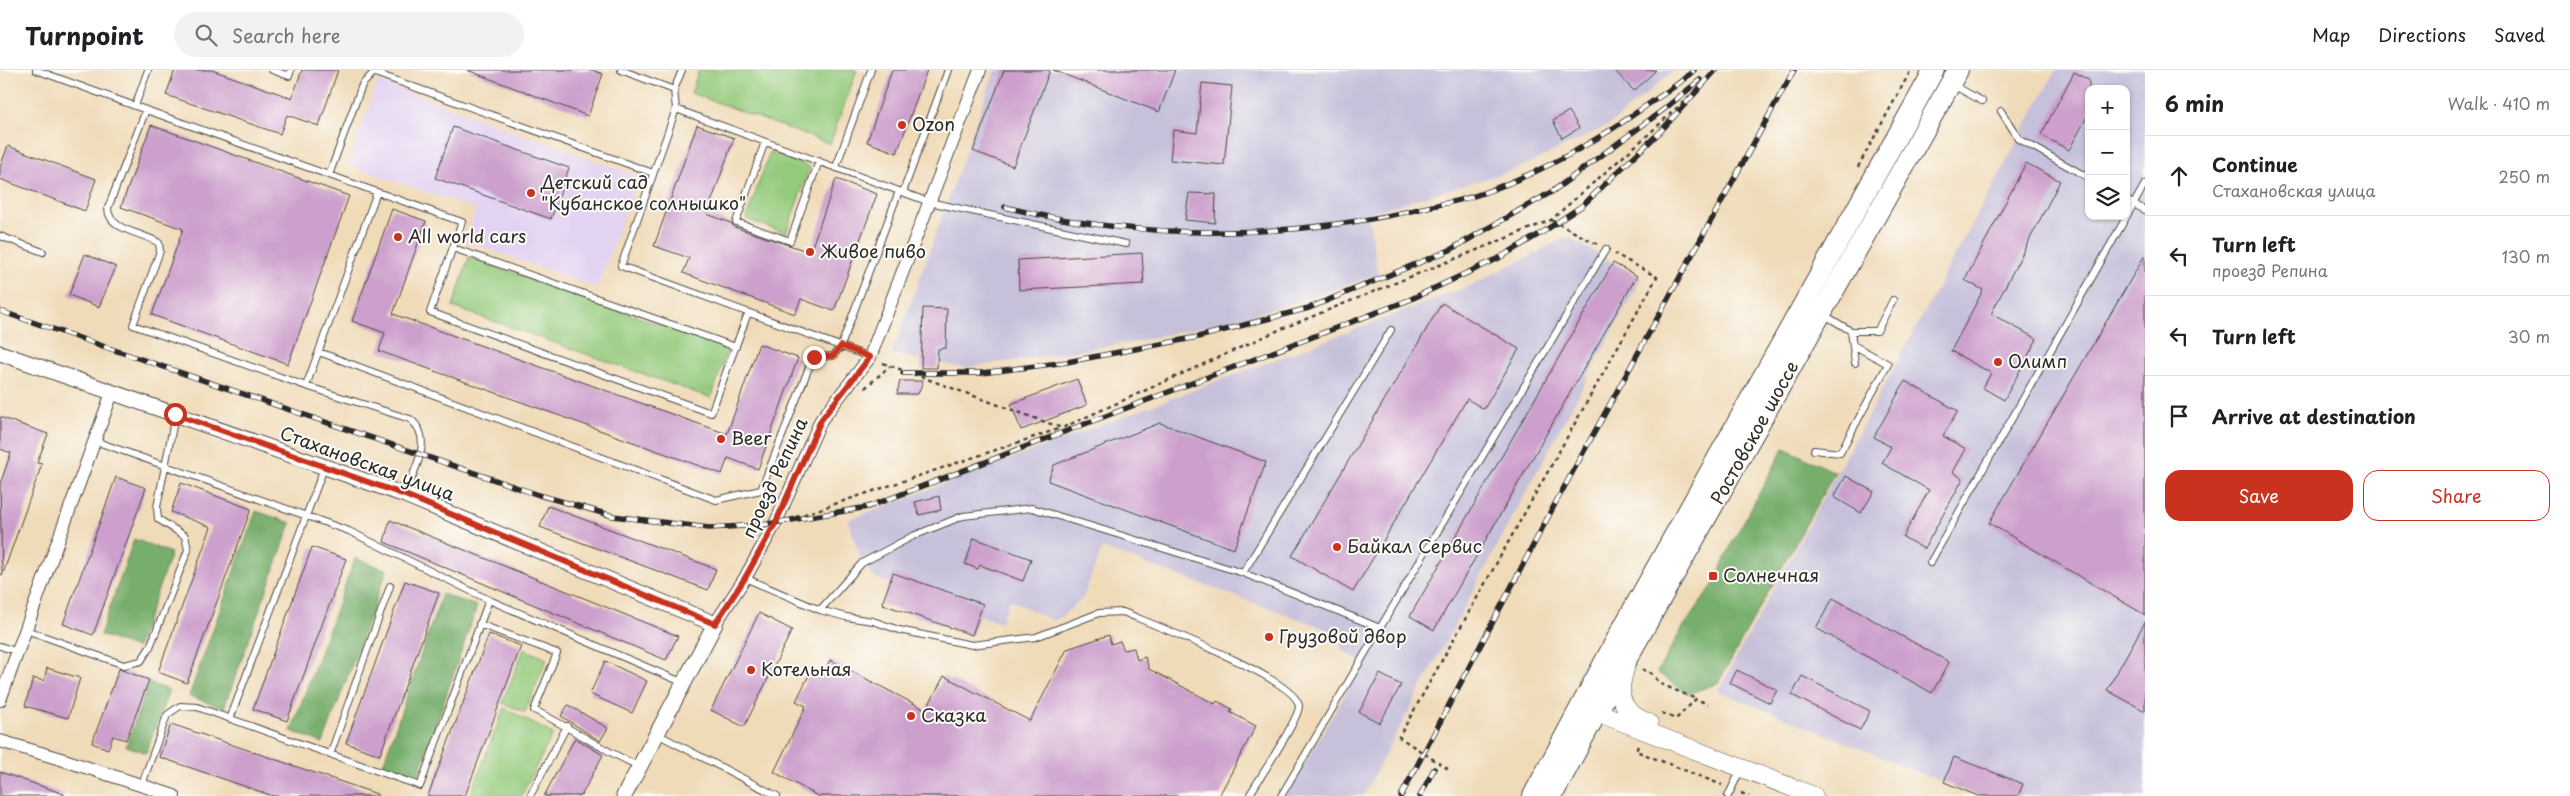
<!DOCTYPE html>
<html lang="en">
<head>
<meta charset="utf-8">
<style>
	:root { --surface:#fff; --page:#f2f2f2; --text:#202124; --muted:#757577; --line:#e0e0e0; --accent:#c8321e }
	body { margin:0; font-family:"Playpen Sans",sans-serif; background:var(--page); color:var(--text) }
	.controls { position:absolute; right:15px; top:15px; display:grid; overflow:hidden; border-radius:10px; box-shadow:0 1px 4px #0004 }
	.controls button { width:45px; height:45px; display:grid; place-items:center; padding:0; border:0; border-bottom:1px solid var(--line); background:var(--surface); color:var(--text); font:25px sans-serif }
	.stop { position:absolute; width:15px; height:15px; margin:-11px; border:4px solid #c8321e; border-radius:50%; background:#fff }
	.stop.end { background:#c8321e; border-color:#fff; box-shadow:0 1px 5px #0008 }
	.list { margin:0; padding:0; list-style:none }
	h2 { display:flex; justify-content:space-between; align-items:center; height:65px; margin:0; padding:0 20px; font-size:21px }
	h2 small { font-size:16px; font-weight:400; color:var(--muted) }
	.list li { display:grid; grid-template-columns:32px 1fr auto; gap:15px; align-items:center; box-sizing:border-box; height:80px; padding:0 20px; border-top:1px solid var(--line) }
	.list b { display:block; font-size:19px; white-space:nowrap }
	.list p { margin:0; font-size:16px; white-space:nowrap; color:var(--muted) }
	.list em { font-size:16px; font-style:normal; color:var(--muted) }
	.actions { display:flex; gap:10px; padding:15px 20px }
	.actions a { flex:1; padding:11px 0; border:1px solid var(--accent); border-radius:15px; text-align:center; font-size:18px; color:var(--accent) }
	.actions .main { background:var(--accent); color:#fff }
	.icon { flex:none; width:28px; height:28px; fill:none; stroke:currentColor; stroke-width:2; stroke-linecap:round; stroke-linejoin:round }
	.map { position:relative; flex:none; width:2145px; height:726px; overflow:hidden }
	header { display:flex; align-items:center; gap:30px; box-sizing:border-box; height:70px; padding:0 25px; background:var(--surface); border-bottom:1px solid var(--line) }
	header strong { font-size:24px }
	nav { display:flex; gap:28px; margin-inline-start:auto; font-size:18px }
	.search { width:350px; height:45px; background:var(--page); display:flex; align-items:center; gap:12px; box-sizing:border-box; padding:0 18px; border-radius:28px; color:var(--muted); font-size:19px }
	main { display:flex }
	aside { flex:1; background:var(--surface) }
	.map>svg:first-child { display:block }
	.built { fill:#e3d3f2 }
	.industrial { fill:#c6c0da; fill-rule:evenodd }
	.green { fill:#94ca7c; stroke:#607a54 }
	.forest { fill:#77ae6c; stroke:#516c4c }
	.building { fill:#cc9fcc }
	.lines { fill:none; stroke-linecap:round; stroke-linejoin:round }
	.service-casing { stroke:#494540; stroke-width:8 }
	.minor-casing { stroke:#494540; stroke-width:14 }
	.tertiary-casing { stroke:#494540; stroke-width:17 }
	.secondary-casing { stroke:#494540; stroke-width:19 }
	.primary-casing { stroke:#494540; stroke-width:22 }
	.path { stroke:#494540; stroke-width:2.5; stroke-dasharray:4 4; stroke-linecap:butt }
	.service { stroke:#fff; stroke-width:6 }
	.minor { stroke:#fff; stroke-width:12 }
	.tertiary { stroke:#fff; stroke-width:15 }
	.secondary { stroke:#fff; stroke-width:18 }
	.primary { stroke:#fff; stroke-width:20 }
	.rail-casing { stroke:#2b2b2b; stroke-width:5.5 }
	.rail { stroke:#fdfcf7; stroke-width:4; stroke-dasharray:11; stroke-linecap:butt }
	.route { stroke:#c8321e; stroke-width:6 }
	.poi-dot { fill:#c8321e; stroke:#fdfcf7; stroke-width:2 }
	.labels { text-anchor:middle; stroke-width:4; stroke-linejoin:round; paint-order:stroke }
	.poi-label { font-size:18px; fill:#2b2b2b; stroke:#fdfcf7; text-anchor:start }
	.street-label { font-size:18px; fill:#2b2b2b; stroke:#fdfcf7 }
</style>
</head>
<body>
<header>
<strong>Turnpoint</strong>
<div class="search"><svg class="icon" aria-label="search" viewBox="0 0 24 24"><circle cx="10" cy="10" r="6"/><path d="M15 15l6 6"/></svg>Search here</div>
<nav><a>Map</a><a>Directions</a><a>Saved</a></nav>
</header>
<main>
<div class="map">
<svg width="2145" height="726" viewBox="0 0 2145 726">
	<rect width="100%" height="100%" fill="#fdfcf7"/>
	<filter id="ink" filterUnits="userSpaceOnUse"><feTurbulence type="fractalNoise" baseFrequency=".02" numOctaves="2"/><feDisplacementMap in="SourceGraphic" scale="10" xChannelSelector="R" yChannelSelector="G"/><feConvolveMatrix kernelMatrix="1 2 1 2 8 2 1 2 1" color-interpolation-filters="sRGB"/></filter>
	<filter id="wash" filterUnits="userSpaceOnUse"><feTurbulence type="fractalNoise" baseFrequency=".0096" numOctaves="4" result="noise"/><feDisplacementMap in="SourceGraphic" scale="20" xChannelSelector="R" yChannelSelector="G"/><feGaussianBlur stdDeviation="1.12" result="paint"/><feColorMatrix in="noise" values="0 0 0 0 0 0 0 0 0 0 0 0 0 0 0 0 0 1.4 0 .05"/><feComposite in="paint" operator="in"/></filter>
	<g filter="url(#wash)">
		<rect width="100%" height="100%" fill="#f0dbb9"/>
		<path class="built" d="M378,11L639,107L597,218L466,171L476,139L348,95Z"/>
		<path class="industrial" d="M995,0H1674L1609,55L1515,100L1368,143L1378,205L1246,247L1129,273L964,298L892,284Z
			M2056,0H2145V726H1978L1718,621ZM2089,19H2126V146H2089Z
			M1567,167L1641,208L1363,726H1285L1363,594L1345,581L1327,559L1102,478L1083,528L1063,546L1053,551L1010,530L1000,553L874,507L862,493L848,450L1468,217Z"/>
		<path class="green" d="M699,0H857L830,74L691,23Z
			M770,82L810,97L786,163L746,149Z
			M469,187L728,279L711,328L453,237Z
			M524,579L547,589L525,642L502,633Z
			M504,638L553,664L521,726H470Z"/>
		<path class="forest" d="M1784,378L1835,402L1718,613L1688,624L1657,602L1684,556L1713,515L1733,471Z
			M256,441L291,453L224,638L189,626Z
			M134,469L171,483L137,578L100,565Z
			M355,488L387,500L323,673L291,661Z
			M442,524L477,536L417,709L382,697Z
			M149,613L169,620L146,683L126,676Z"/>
		<g id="blocks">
			<path class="building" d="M175,0H212L292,28L302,0H338L319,56L287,45L280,64L166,25Z
				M467,0H592L603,4L588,46Z
				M892,0H927L897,83L867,72Z
				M1004,0H1050L1013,96L973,81Z
				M1053,0H1175L1159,42Z
				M1614,0H1656L1634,21Z
				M2074,2L2089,10V43L2069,80L2041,65Z
				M1202,13L1232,16L1224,95L1170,90L1173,60L1197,63Z
				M1569,41L1579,58L1562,68L1553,51Z
				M151,55L349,126L288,294L152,245L183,159L121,137Z
				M697,55L734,68L707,144L731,153L734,157L810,182L836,109L877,124L834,241L801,229L795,244L683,203L689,188L654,176Z
				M453,57L569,98L551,149L435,108Z
				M8,76L96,109L85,141L0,109V97Z
				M2026,93L2060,111L1991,244L2037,269L2004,330L1983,318L1991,303L1951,281L1983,220L1965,210Z
				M1189,123L1216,124L1215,153L1185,150Z
				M392,139L426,151L393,244L727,364L759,274L798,288L758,399L728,388L722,404L379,281L385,263L352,251Z
				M1142,183L1144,214L1019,220L1018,190Z
				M85,184L116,197L99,237L69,225Z
				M2145,185V545L1989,453Z
				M1613,193L1637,206L1434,560L1410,546Z
				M1442,233L1519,279L1484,339L1467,329L1353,522L1292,486Z
				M923,238L947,239L946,278L938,279L937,298H921Z
				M1077,309L1087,335L1021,360L1011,334Z
				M900,311H923L918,324H897Z
				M1905,311L1958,341L1943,366L1966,379L1953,402L1963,409L1924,479L1903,467L1929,420L1882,393L1891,377L1874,367Z
				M0,347L48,364L37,393L42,394L2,506L0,414L11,383L0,379Z
				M1160,353L1266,392L1234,479L1048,411L1054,395Z
				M1846,406L1874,422L1861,443L1834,427Z
				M116,407L146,418L93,565L63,554Z
				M181,413L251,439L187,613L158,602L211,457L171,442Z
				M939,426L941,440L919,445L915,432Z
				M548,436L716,499L708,520L540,457Z
				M390,450L678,566L666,590L384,472Z
				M974,468L1031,489L1023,511L980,495L978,499L965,494Z
				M312,477L346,489L287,651L253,639Z
				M893,503L983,534L972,565L882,534Z
				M405,511L439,523L380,685L346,673Z
				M1833,528L1949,592L1932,623L1816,558Z
				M759,543L792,560L744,657L711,640Z
				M2145,552V641L2107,620Z
				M489,564L521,576L465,726H428Z
				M1109,565L1111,574L1120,571L1124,580L1134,578L1137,590L1145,587L1149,599L1215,634L1217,631L1232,639L1230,642L1256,656L1219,726H818L774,702L806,636L796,631L811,601L822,606L830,590L926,640L944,606L1030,651L1067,579Z
				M605,591L647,611L632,643L590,624Z
				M47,598L80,608L68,648L25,636L33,608L44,611Z
				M119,599L149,610L126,670L113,666L108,679L92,673Z
				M1737,600L1777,620L1770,633L1730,613Z
				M1380,604L1401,615L1380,653L1359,642Z
				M1802,606L1870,641L1860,660L1792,625Z
				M568,635L608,658L600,671L561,646Z
				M171,654L377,724V726H273L159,687Z
				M575,668L603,685L581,726H544Z
				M1954,687L2023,714L2018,726H1978L1944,712Z
				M0,702L64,724V726H0Z"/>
		</g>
	</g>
	<g filter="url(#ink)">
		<use href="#blocks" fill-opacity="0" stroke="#494540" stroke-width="1"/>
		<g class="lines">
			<g class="service-casing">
				<path id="service" d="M36,0L135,36
					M148,0L135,36L329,105L362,15L376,0
					M272,0L289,6L291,0
					M621,0L674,20
					M682,0L674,20L676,39L621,196L870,287
					M375,3L653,103
					M1953,15L1982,31
					M676,39L929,132L1126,174
					M146,40L108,138C108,161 143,162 159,173L160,181L133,255L306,316L377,122L462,152L430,242L711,343L748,243
					M2001,41L2019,69L2089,108
					M765,72L736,152L790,171L819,91
					M836,97L871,0
					M329,105L377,122
					M903,122L948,0
					M2126,130L2145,140
					M0,166L43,182
					M453,178L736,277
					M1823,244L1851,261L1855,293
					M1851,261H1877L1893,230
					M319,282L716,430L761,420L813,287L833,286L841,276L899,121
					M306,316L410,349C435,368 414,400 405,424
					M95,371L349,461L489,530L684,613
					M1814,380L1840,383L1888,294L1853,275
					M1930,493L2145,114
					M1243,503L1391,260
					M745,508L820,540L846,547L873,551L899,560L972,575L1036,567L1099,543L1123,542C1151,554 1297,609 1299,636C1299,650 1258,710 1249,726
					M820,540L862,493L913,466L963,446L1032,438L1243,503L1380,558L1281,726
					M479,554L557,583L534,640C570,657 603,681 639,696
					M1380,558L1606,179
					M26,560L124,595L141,591L150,577L188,480L185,466L158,449L157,437L175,346
					M0,576L18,582
					M230,649L324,398
					M657,664L777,726
					M330,685L390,516
					M142,714L167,645L180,636L197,637L420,716L489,530
					M530,726L567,656
					M1728,726L1741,699"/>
			</g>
			<g class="minor-casing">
				<path id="minor" d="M715,554L745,508L776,452L821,350L870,287L980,0
					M0,630L112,323
					M0,671L64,690L174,726"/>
			</g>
			<g class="tertiary-casing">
				<path id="tertiary" d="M0,283L405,425L715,554L624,726"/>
			</g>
			<g class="secondary-casing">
				<path id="secondary" d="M1625,599C1616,627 1621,642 1649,653
					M1586,638L1814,726"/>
			</g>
			<g class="primary-casing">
				<path id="primary" d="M1533,726L1620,563L1934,0
					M1552,726L1597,642L1958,0"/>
			</g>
			<path class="path" d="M1858,97L1911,0
				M1551,150L1597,174
				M883,293L1062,358L1279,260L1551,150L1650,63L1717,0
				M865,318L890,296
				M796,447L1061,358
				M1642,599L1652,604L1661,614L1696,629
				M1662,643L1676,649L1696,629L1708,634
				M1638,676L1636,681L1722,715
				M1448,699L1399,667L1657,207L1615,184
				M1741,723L1749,726"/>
			<use href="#service" class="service"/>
			<use href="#minor" class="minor"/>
			<use href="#tertiary" class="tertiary"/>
			<use href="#secondary" class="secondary"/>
			<use href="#primary" class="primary"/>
			<g class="rail-casing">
				<path id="rail" d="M1005,137C1141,171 1292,170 1428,137C1446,133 1465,130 1483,123C1540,103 1594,73 1643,38C1660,26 1679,15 1694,0
					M0,241L539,425L613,446L709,458L762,455L868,437L1409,230L1499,188L1543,162L1583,135L1660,62L1716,0
					M903,303H982L1067,292L1198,267L1309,238L1450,180L1553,121L1663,40L1700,10
					M1401,726L1556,432L1794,0
					M1420,726L1434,699"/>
			</g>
			<use href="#rail" class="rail"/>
		</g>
	</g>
	<g class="lines" filter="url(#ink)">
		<path class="route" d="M175,344L405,425L715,554L745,508L776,452L821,350L870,287L841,276L833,286L814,287"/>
	</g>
	<g class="poi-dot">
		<circle cx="902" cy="55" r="5"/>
		<circle cx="531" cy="123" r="5"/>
		<circle cx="398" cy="167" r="5"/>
		<circle cx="810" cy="182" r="5"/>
		<circle cx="1998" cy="292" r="5"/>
		<circle cx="721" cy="369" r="5"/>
		<circle cx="1337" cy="477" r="5"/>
		<rect x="1708" y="501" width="10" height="10" rx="2.5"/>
		<circle cx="1269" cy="567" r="5"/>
		<circle cx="751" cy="600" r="5"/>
		<circle cx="911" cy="646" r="5"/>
	</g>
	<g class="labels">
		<g class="poi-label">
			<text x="912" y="61">Ozon</text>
			<text x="541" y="119">Детский сад<tspan x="541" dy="21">"Кубанское солнышко"</tspan></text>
			<text x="408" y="173">All world cars</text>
			<text x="820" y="188">Живое пиво</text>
			<text x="2008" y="298">Олимп</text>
			<text x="731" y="375">Beer</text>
			<text x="1347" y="483">Байкал Сервис</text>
			<text x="1723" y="512">Солнечная</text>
			<text x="1279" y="573">Грузовой двор</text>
			<text x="761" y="606">Котельная</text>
			<text x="921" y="652">Сказка</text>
		</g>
		<g class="street-label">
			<text transform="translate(1755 363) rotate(-61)" y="6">Ростовское шоссе</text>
			<text transform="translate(367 394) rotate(20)" y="6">Стахановская улица</text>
			<text transform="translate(775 408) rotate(-65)" y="6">проезд Репина</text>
		</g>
	</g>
</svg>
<div class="controls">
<button>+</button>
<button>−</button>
<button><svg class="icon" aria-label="layers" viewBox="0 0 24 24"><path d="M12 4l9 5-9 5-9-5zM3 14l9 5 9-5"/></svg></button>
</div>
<div class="stop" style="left:175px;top:344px"></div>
<div class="stop end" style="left:814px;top:287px"></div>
</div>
<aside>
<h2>6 min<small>Walk · 410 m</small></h2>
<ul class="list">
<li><svg class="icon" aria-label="ahead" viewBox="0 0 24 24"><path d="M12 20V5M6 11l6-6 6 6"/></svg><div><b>Continue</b><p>Стахановская улица</p></div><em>250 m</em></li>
<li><svg class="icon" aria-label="left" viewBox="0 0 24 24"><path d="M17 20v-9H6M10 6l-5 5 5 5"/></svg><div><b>Turn left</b><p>проезд Репина</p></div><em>130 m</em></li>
<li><svg class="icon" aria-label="left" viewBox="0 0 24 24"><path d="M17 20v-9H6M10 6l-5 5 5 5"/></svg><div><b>Turn left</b></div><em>30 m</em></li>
<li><svg class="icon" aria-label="arrive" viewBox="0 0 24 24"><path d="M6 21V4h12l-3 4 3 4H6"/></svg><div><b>Arrive at destination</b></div></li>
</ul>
<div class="actions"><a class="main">Save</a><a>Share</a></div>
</aside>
</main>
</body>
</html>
